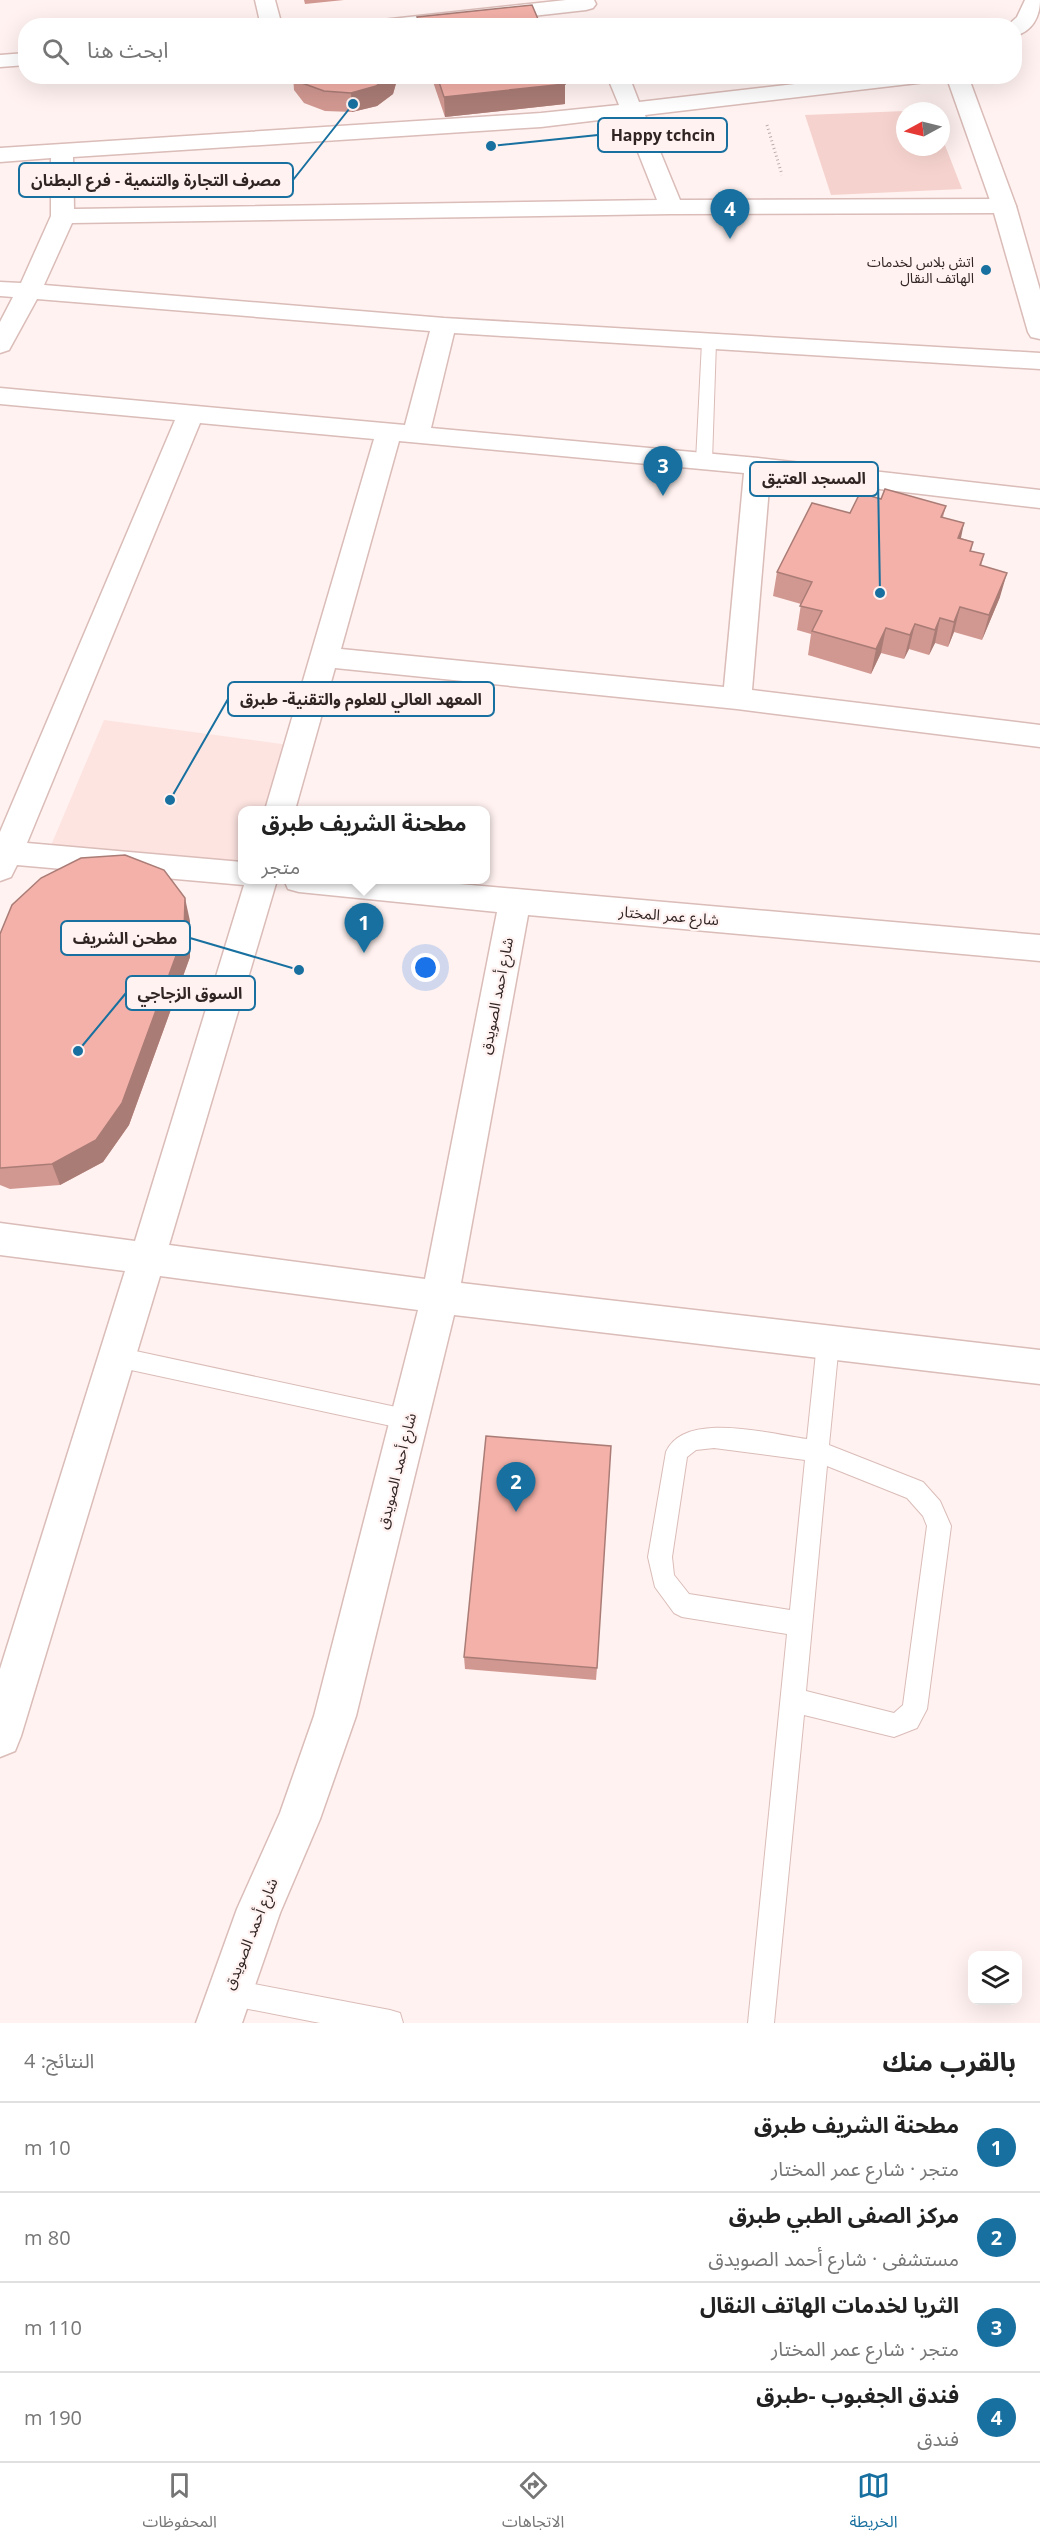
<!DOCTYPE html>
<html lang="ar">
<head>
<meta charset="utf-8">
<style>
	:root { --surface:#fff; --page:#f6f6f6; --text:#222; --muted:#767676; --line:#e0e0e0; --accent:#17709f }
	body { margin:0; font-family:"Open Sans","Noto Sans Arabic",sans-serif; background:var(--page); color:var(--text); direction:rtl }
	.controls { position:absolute; right:18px; bottom:18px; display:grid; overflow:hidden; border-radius:12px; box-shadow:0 6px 24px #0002 }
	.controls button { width:54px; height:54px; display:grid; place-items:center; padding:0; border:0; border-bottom:2px solid var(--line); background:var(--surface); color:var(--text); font:30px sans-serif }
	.compass { position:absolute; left:896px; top:102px; width:54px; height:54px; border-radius:50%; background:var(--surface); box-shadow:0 6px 24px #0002; rotate:263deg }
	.you { position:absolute; left:426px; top:968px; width:21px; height:21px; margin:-15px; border:4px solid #fff; border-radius:50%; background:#1a73e8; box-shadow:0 0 0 9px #1a73e833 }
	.badge { display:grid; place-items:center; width:39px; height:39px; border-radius:50%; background:var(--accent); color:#fff; font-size:20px; font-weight:700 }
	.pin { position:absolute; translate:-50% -50px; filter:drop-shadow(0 2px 3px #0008) }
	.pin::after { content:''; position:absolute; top:32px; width:21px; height:18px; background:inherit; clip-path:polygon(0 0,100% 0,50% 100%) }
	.popup { position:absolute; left:238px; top:806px; width:252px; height:78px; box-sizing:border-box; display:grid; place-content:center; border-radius:12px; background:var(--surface); filter:drop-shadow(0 2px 4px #0005); font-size:20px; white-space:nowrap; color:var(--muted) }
	.popup b { font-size:22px; color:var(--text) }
	.popup::after { content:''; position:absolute; left:50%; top:100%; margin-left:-12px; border:12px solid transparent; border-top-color:var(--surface) }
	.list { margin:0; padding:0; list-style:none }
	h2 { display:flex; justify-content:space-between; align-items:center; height:78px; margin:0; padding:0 24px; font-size:26px }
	h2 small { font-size:20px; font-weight:400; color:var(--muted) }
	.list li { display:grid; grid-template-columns:39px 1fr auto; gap:18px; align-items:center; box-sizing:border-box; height:90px; padding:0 24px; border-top:2px solid var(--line) }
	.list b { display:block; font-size:22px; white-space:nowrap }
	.list p { margin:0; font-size:20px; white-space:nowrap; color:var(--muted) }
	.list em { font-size:20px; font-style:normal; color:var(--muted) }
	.icon { flex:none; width:33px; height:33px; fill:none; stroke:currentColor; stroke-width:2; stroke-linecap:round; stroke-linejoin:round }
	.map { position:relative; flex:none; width:1040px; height:2023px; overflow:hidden; direction:ltr }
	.search { position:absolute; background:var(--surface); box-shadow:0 6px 24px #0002; left:18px; right:18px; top:18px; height:66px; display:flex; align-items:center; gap:15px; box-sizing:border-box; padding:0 21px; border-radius:24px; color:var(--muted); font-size:22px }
	.sheet { height:438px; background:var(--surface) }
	nav { display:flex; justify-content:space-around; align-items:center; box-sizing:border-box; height:84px; border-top:2px solid var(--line); background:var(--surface); font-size:16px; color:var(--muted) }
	nav a { display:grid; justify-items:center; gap:3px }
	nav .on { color:var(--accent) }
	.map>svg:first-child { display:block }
	.built { fill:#fde4e1 }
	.green { fill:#f5d2cd }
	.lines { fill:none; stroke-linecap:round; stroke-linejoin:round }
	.lane-casing { stroke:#dabcb8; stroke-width:2 }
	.street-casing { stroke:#dabcb8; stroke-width:3 }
	.secondary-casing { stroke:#dabcb8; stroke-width:3 }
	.path { stroke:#baadac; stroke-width:3; stroke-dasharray:1 3; stroke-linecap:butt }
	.lane { fill:#fff; fill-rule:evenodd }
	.street { fill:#fff; fill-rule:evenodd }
	.secondary { fill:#fff; fill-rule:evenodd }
	.wall { fill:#d19891 }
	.shaded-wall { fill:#aa7c76 }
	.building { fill:#f3b1a9; stroke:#aa7c76; stroke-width:1.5 }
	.poi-dot { fill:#17709f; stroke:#fff2f0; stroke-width:2 }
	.labels { text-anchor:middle; stroke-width:4.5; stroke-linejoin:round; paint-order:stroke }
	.far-poi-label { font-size:14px; fill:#312524; stroke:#fff2f0; text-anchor:end }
	.street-label { font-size:15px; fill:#312524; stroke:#fff2f0 }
	.leader { fill:none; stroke:#17709f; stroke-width:2 }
	.callout-dot { fill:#17709f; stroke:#fff2f0; stroke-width:2 }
	.callout { fill:#fff2f0; stroke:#17709f; stroke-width:2 }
	.callout-label { font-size:16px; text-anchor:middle; font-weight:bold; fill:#312524 }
</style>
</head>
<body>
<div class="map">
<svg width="1040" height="2023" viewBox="0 0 1040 2023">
	<rect width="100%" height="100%" fill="#fff2f0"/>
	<path class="built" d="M104,720L289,745L267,810H242V882L47,855Z"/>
	<path class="green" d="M931,110L905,111V147H941V135L962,189L831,195L805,115Z"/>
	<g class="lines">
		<g class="lane-casing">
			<path id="lane" d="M709,338L716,342L712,461L704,466L696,461L702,342Z
				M828,1333L836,1336L839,1343L829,1445L923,1482L940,1501L951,1526L927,1709L917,1728L894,1737L804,1715L774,2023H748L787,1634L682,1617L674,1613L655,1587L648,1557L666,1452C684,1410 770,1434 807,1439L817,1343L820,1336ZM714,1448L805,1460L790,1610L689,1594L674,1575L672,1557L687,1457L696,1450ZM827,1466L907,1498L923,1516L927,1526L903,1705L894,1713L806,1691Z
				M117,1347L410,1410L418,1413L421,1420L418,1427L410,1430L117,1367L109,1364L106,1357L109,1350Z
				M228,1979L390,2010L400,2013L403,2023H320L228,2005L219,2001L215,1992L219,1983Z"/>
		</g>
		<g class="street-casing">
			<path id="street" d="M255,0H275L282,26H261Z
				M566,0H594L596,4L593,8L586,10L444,26H372L375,22L382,20Z
				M26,53V65L0,67V55Z
				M607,76H629L639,102L865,76H936L934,81L926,82L645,115L680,200L1004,199L1012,201L1016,206L1012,211L1004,213L671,214L72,223L44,285L444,318L1040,353V369L454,333L431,428L758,458L1040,490V508L770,476L752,690L1040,725V747L737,709L335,668L295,810H265L374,439L200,423L27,843L242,862V880H277L169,1245L425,1279L497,912L299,892L288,889L284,880H414L1040,935V961L528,915L461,1283L1040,1350V1384L454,1315L356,1716L320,1819L280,1913L242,2023H196L237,1909L280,1813L314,1716L418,1310L160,1276L21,1736L15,1751L0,1757V1669L125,1271L0,1255V1223L135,1241L244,885L17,865L11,877L0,881V832L175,420L0,404V388L405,425L430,331L37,299L9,350L0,353V322L13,297L0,296V282L21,283L51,216V158L0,162V148L541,113L619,105ZM624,117L657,200L74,209L73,157L541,127ZM399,441L744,473L724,687L341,649Z"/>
		</g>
		<g class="secondary-casing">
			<path id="secondary" d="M1025,0H1040C1040,17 1032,32 1014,36V26H1007L1017,17Z
				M949,76H971V84L1016,206L1040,290V339L1031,337L1028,332L992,206L949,84Z"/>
		</g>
		<path class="path" d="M767,125L782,175"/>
		<use href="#lane" class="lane"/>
		<use href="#street" class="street"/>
		<use href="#secondary" class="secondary"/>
	</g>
	<path class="wall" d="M304,0H344L305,4Z
		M293,76H396L397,80L393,94L377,106L352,112L325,111L304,103L294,90Z
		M431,76H562L565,104L445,117Z
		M881,499L946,506L943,517L961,538L973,542L971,551L984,554L981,566L1000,597L982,640L954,632L948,647L935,643L929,655L909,649L904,659L881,653L871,674L808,655L811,634L797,630L801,604L773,596L777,572L850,513Z
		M190,921V957L129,1125L103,1162L60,1185L10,1189L0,1185V934Z
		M464,1657L597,1668L596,1680L465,1669Z"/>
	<path class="shaded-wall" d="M389,76H396L397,80L393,94L377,106L352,112L351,93Z
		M565,84V104L445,117L444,97Z
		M964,523L959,548L958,538Z
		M1007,573L1000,597L982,640L989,615Z
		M960,607L954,632L948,647L954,622Z
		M940,618L935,643L929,655L935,630Z
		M915,624L909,649L904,659L910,635Z
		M886,628L881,653L871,674L876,649Z
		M185,898L190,921V957L129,1125L103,1162L60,1185L52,1164Z"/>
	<path class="building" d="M532,5L541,26H420L417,17Z
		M297,76H389L376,86L351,93L324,91L302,83Z
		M437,76H562L565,84L444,97Z
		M885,489L946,506L941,517L964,523L958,538L973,542L970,551L984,554L980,565L1007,573L989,615L960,607L954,622L940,618L935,630L915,624L910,635L886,628L876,649L812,631L822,611L800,606L812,582L777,572L812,503L850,513L860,493L881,499Z
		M125,855L164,870L185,898L184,934L122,1103L96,1140L52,1164L1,1168H0V934L12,905L41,878L81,858Z
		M486,1436L611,1446L597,1668L464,1657Z"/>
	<circle class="poi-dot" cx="986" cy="270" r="6"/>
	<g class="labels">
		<g class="far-poi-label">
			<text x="974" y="267">اتش بلاس لخدمات<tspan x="974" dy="16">الهاتف النقال</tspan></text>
		</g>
		<g class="street-label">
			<text transform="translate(669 916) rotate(5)" y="5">شارع عمر المختار</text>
			<text transform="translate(497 996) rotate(-79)" y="5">شارع أحمد الصويدق</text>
			<text transform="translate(397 1471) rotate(-76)" y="5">شارع أحمد الصويدق</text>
			<text transform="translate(251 1934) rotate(-68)" y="5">شارع أحمد الصويدق</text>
		</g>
	</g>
	<path class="leader" d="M491 146L598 135M353 104L293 180M880 593L878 479M170 800L228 699M299 970L190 938M78 1051L126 993"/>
	<g class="callout-dot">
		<circle cx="491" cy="146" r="6"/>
		<circle cx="353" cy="104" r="6"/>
		<circle cx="880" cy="593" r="6"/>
		<circle cx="170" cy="800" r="6"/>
		<circle cx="299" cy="970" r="6"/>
		<circle cx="78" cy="1051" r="6"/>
	</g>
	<g class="callout">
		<rect x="598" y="118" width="129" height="34" rx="6"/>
		<rect x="19" y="163" width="274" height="34" rx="6"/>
		<rect x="750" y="462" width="128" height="34" rx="6"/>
		<rect x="228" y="682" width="266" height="34" rx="6"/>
		<rect x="61" y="921" width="129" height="34" rx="6"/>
		<rect x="126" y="976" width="129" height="34" rx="6"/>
	</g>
	<g class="callout-label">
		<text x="663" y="141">Happy tchcin</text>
		<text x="156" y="186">مصرف التجارة والتنمية - فرع البطنان</text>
		<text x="814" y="484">المسجد العتيق</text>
		<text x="361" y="705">المعهد العالي للعلوم والتقنية- طبرق</text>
		<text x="125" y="944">مطحن الشريف</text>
		<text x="190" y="999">السوق الزجاجي</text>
	</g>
</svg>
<div class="controls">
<button><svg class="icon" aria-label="layers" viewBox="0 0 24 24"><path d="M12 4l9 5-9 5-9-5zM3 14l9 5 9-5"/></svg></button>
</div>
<svg class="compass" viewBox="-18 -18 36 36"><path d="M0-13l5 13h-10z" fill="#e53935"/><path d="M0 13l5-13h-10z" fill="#767676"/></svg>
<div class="you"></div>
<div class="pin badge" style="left:364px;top:953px">1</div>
<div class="popup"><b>مطحنة الشريف طبرق</b>متجر</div>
<div class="pin badge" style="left:516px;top:1512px">2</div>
<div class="pin badge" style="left:663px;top:496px">3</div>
<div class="pin badge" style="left:730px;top:239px">4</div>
<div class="search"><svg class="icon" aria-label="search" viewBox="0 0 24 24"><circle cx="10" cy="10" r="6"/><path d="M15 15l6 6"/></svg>ابحث هنا</div>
</div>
<section class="sheet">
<h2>بالقرب منك<small>النتائج: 4</small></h2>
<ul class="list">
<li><span class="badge">1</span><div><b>مطحنة الشريف طبرق</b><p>متجر · شارع عمر المختار</p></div><em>10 m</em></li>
<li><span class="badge">2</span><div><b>مركز الصفى الطبي طبرق</b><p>مستشفى · شارع أحمد الصويدق</p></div><em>80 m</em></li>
<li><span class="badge">3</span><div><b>الثريا لخدمات الهاتف النقال</b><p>متجر · شارع عمر المختار</p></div><em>110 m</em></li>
<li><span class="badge">4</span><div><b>فندق الجغبوب -طبرق</b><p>فندق</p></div><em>190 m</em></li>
</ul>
</section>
<nav>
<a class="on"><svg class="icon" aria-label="map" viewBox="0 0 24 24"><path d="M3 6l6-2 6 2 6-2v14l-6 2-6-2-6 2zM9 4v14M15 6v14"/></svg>الخريطة</a>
<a><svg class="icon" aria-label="directions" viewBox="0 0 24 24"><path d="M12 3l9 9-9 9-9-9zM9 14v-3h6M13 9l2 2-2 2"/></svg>الاتجاهات</a>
<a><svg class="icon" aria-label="saved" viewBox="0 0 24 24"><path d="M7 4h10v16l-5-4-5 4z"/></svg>المحفوظات</a>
</nav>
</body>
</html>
